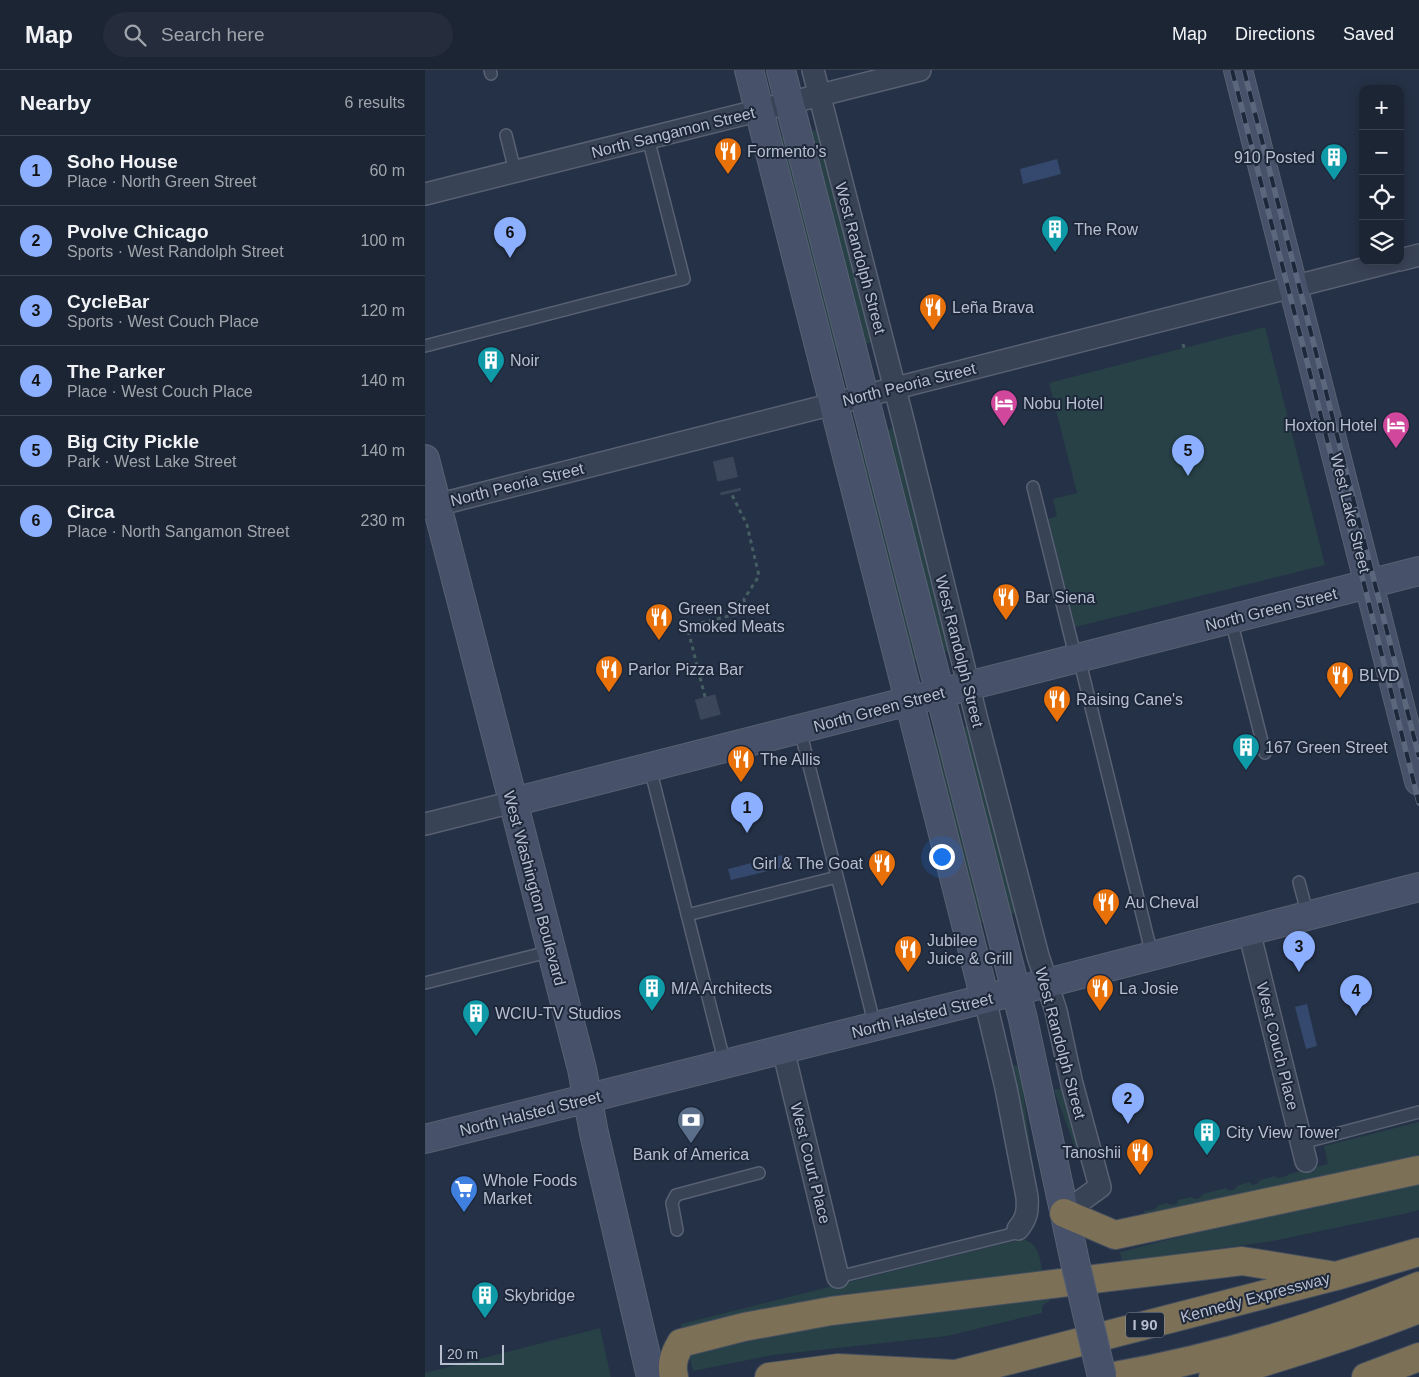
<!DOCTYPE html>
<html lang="en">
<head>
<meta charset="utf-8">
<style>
	:root { --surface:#1c2534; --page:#252d3c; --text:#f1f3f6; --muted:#a0a5ac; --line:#3a424f; --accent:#8cb0ff }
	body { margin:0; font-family:Arial,sans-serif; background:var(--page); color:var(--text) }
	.controls { position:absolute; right:15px; top:15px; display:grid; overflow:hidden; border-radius:10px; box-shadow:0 2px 12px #0003 }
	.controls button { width:45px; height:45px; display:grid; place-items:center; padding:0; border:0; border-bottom:1px solid var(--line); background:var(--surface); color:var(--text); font:25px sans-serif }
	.scale { position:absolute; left:15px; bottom:12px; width:64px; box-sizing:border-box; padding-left:5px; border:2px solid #b7bfcf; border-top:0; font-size:14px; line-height:18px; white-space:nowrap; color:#b7bfcf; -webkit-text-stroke:4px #1e283b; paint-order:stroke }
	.you { position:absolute; left:516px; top:786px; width:18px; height:18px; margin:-12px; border:4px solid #fff; border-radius:50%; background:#1a73e8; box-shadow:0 0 0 8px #1a73e833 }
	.badge { display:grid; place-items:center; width:32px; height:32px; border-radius:50%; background:var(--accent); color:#111; font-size:16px; font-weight:700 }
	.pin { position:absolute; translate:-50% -41px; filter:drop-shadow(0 1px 2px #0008) }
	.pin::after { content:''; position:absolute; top:26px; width:18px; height:15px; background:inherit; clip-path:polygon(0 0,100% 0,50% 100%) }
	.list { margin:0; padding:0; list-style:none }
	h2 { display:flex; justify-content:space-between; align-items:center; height:65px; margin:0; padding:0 20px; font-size:21px }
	h2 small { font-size:16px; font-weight:400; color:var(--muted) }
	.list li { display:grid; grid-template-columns:32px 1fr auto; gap:15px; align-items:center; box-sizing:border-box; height:70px; padding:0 20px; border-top:1px solid var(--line) }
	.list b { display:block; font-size:19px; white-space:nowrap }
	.list p { margin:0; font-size:16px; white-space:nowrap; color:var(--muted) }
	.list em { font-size:16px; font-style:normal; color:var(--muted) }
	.icon { flex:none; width:28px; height:28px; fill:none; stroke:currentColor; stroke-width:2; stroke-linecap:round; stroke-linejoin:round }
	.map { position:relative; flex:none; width:994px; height:1307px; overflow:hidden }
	header { display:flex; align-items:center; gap:30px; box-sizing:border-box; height:70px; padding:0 25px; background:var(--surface); border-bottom:1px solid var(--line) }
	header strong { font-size:24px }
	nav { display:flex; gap:28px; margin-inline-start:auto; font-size:18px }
	.search { width:350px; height:45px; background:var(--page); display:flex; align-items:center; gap:12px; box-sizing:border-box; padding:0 18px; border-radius:28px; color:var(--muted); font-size:19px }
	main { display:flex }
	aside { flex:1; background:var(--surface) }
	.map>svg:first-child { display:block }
	.green { fill:#274147 }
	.water { fill:#35486d }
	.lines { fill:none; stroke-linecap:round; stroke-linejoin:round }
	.street-tunnel { stroke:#3b465b; stroke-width:21; stroke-dasharray:21 11; stroke-linecap:butt }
	.lane-casing { stroke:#586173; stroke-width:14 }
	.street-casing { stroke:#586173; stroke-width:24 }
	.secondary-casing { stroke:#586173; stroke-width:30 }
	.highway-casing { stroke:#444e60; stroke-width:30 }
	.path { stroke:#455e63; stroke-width:3; stroke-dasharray:4 4; stroke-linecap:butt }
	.lane { stroke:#394356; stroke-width:11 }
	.street { stroke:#394356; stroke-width:21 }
	.secondary { stroke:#475169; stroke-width:28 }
	.highway { stroke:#7c7056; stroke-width:28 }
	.rail-casing { stroke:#5b677d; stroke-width:5.5 }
	.rail { stroke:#1e283b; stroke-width:4; stroke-dasharray:11; stroke-linecap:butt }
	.secondary-bridge-casing { stroke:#586173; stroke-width:30; stroke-linecap:butt }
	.secondary-bridge { stroke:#475169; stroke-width:28 }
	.labels { text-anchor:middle; stroke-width:4; stroke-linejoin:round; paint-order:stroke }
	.shield { fill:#1e283b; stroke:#8992a3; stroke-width:1 }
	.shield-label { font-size:15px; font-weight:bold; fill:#b7bfcf }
	.street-label { font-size:16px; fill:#b7bfcf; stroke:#1e283b }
	.poi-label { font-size:16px; fill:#b7bfcf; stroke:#1e283b; text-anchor:start }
</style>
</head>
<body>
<header>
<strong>Map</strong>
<div class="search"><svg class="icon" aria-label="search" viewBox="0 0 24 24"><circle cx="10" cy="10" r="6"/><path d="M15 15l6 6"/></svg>Search here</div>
<nav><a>Map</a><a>Directions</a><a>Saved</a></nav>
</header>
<main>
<aside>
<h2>Nearby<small>6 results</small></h2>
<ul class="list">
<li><span class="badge">1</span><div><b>Soho House</b><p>Place · North Green Street</p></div><em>60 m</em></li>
<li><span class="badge">2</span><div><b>Pvolve Chicago</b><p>Sports · West Randolph Street</p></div><em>100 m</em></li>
<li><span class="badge">3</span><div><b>CycleBar</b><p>Sports · West Couch Place</p></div><em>120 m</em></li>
<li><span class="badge">4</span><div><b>The Parker</b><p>Place · West Couch Place</p></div><em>140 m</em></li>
<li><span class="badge">5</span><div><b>Big City Pickle</b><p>Park · West Lake Street</p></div><em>140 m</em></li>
<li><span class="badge">6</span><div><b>Circa</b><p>Place · North Sangamon Street</p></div><em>230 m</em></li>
</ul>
</aside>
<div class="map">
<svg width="994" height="1307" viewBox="0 0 994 1307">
	<rect width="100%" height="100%" fill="#253146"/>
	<path class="green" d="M393,59L447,272L441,274L386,61Z
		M359,67L414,280L407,282L352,70Z
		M840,257L900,495L650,557L623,449L632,446L628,429L652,423L624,313Z
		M468,358L525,581L518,582L462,360Z
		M435,368L492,590L485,592L429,369Z
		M544,656L592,843L586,844L538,657Z
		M511,664L559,852L552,853L505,666Z
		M589,995L594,997L598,1020L610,1116L586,998Z
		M638,1018L665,1103L660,1105L629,1020Z
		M994,1052V1091L720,1146L719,1140L721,1141L730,1139L732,1136L742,1133L745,1135L752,1134L753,1130L766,1127L770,1129L775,1128L778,1124L801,1118L804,1121L810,1119L812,1116L824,1112L828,1115L833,1113L835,1110L850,1106L853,1108L862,1106L864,1104L903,1094L899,1076Z
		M994,1113V1140L978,1144L842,1172L759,1183L698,1195L695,1182L769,1163Z
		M597,1169C617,1174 614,1191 619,1208L258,1263L256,1254Z
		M622,1225L624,1231L617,1236V1243L522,1266L348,1285L268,1301L264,1285L348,1266L397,1257Z
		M175,1258L186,1307H0V1303Z"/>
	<path class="water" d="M632,89L636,104L598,114L595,99Z
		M357,785L359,797L306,810L303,799Z
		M882,934L892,976L881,979L870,937Z"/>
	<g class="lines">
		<path class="street-tunnel" d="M298,389L306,423
			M280,627L287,652"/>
		<g class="lane-casing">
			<path id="lane" d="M65,0L66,4
				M81,65L90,101
				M0,276L259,209L223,68
				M608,417L651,589
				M806,550L840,683
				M654,588L727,885
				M375,660L450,956
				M225,698L300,994
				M874,812L883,846
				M262,845L412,807
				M0,913L127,881
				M877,1073L994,1042
				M252,1160L247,1133L251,1125L334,1103
				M413,1207L587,1164L593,1159"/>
		</g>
		<g class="street-casing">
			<path id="street" d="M388,0L479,354L552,650L613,886L631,941L647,1014L675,1117L639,1143
				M0,124L495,0
				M975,190L994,185
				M0,438L969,191
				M0,754L88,732
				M824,861L881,1091
				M560,929L581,1018L602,1127C603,1141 602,1148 593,1159
				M358,979L413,1207"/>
		</g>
		<g class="secondary-casing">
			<path id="secondary" d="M324,0L560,929
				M356,0L598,949L650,1192
				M813,0L994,711
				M0,389L157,999L169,1063L226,1307
				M88,732L994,501
				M0,1069L591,921L994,817"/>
		</g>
		<g class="highway-casing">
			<path id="highway" d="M639,1143L690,1165L994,1100
				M249,1307C246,1294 249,1285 256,1273L319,1257L406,1241L817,1191L911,1206
				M344,1307L413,1298L529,1304
				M519,1307L911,1206L994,1182
				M684,1307C789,1289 895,1257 994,1216
				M788,1307C858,1287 926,1266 994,1239
				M941,1307L994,1287"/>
		</g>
		<path class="path" d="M758,274L759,278
			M280,627L262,556L321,542L319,529L334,506L322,455L306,423"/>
		<use href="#lane" class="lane"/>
		<use href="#street" class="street"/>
		<use href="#secondary" class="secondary"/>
		<use href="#highway" class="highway"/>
		<g class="rail-casing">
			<path id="rail" d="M807,0L932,486L994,733
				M819,0L994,687"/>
		</g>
		<use href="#rail" class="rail"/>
		<g class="secondary-bridge-casing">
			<path id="secondary-bridge" d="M650,1192L677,1307"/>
		</g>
		<use href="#secondary-bridge" class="secondary-bridge"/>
	</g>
	<defs>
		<g id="restaurant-pin" transform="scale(1.4375)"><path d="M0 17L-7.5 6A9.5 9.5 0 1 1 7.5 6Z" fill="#e8710a" stroke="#1e283b"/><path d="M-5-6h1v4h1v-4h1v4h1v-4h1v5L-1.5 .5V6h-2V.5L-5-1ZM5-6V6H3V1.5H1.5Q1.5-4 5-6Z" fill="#fff"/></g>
		<g id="building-pin" transform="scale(1.4375)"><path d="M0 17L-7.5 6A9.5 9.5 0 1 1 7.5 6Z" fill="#0f9aa8" stroke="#1e283b"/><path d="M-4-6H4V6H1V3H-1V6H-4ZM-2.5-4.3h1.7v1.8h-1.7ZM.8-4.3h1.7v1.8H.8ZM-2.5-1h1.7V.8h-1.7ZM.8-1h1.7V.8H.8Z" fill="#fff"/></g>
		<g id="hotel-pin" transform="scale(1.4375)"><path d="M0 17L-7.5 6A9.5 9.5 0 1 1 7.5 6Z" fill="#d1479c" stroke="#1e283b"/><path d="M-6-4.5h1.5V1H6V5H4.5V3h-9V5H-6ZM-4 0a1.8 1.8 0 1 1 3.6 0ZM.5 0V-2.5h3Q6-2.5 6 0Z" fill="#fff"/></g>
		<g id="bank-pin" transform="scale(1.4375)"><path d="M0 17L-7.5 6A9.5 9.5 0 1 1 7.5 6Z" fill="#5c6f8a" stroke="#1e283b"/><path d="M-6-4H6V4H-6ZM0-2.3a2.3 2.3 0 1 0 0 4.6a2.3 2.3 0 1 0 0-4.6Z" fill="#fff"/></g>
		<g id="supermarket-pin" transform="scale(1.4375)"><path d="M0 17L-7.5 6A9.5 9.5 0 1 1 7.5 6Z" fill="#3f7fe0" stroke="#1e283b"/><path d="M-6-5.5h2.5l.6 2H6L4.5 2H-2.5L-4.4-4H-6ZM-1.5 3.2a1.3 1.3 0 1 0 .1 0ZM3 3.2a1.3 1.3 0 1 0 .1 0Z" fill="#fff"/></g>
	</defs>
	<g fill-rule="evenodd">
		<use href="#restaurant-pin" x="303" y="81"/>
		<use href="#building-pin" x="909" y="87"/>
		<use href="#building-pin" x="630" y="159"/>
		<use href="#restaurant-pin" x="508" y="237"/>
		<use href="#building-pin" x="66" y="290"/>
		<use href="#hotel-pin" x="579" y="333"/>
		<use href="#hotel-pin" x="971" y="355"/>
		<use href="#restaurant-pin" x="581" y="527"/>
		<use href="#restaurant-pin" x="234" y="547"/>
		<use href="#restaurant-pin" x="184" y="599"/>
		<use href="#restaurant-pin" x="915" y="605"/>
		<use href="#restaurant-pin" x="632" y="629"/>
		<use href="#building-pin" x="821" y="677"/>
		<use href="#restaurant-pin" x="316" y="689"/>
		<use href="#restaurant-pin" x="457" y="793"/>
		<use href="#restaurant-pin" x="681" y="832"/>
		<use href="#restaurant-pin" x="483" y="879"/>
		<use href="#building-pin" x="227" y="918"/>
		<use href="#restaurant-pin" x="675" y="918"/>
		<use href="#building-pin" x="51" y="943"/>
		<use href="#bank-pin" x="266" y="1050"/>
		<use href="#building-pin" x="782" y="1062"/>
		<use href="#restaurant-pin" x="715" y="1082"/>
		<use href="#supermarket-pin" x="39" y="1119"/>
		<use href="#building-pin" x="60" y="1225"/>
	</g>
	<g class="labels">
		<rect class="shield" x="701" y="1242.5" width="38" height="25" rx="4"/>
		<g class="shield-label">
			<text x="720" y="1260">I 90</text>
		</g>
		<g class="street-label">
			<text transform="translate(248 62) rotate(-14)" y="6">North Sangamon Street</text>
			<text transform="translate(436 188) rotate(75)" y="6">West Randolph Street</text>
			<text transform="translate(484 314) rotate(-14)" y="6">North Peoria Street</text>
			<text transform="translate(92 414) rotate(-14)" y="6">North Peoria Street</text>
			<text transform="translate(926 443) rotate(76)" y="6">West Lake Street</text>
			<text transform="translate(846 539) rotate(-14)" y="6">North Green Street</text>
			<text transform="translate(535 581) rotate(76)" y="6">West Randolph Street</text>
			<text transform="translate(454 639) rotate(-15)" y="6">North Green Street</text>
			<text transform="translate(110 818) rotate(75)" y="6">West Washington Boulevard</text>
			<text transform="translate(497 945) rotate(-14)" y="6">North Halsted Street</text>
			<text transform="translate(636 973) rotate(75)" y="6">West Randolph Street</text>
			<text transform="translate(853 976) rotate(76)" y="6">West Couch Place</text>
			<text transform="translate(105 1043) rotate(-14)" y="6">North Halsted Street</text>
			<text transform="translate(386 1093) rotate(76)" y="6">West Court Place</text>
			<text transform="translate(830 1227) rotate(-15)" y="6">Kennedy Expressway</text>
		</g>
		<g class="poi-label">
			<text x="322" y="87">Formento's</text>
			<text x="890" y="93" text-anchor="end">910 Posted</text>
			<text x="649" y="165">The Row</text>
			<text x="527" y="243">Leña Brava</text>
			<text x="85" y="296">Noir</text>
			<text x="598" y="339">Nobu Hotel</text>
			<text x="952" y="361" text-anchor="end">Hoxton Hotel</text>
			<text x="600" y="533">Bar Siena</text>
			<text x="253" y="544">Green Street<tspan x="253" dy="18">Smoked Meats</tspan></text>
			<text x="203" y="605">Parlor Pizza Bar</text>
			<text x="934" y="611">BLVD</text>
			<text x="651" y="635">Raising Cane's</text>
			<text x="840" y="683">167 Green Street</text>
			<text x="335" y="695">The Allis</text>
			<text x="438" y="799" text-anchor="end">Girl &amp; The Goat</text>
			<text x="700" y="838">Au Cheval</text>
			<text x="502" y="876">Jubilee<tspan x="502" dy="18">Juice &amp; Grill</tspan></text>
			<text x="246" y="924">M/A Architects</text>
			<text x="694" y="924">La Josie</text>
			<text x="70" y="949">WCIU-TV Studios</text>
			<text x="801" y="1068">City View Tower</text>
			<text x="696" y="1088" text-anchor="end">Tanoshii</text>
			<text x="266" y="1090" text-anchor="middle">Bank of America</text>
			<text x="58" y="1116">Whole Foods<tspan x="58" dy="18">Market</tspan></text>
			<text x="79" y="1231">Skybridge</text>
		</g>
	</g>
</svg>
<div class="controls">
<button>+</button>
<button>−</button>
<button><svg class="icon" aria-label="locate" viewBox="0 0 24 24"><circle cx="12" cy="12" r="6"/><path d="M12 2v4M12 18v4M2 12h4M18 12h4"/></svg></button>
<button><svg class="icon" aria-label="layers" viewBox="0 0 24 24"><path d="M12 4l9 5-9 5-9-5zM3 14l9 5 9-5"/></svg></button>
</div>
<div class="scale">20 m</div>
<div class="you"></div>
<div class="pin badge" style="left:322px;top:763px">1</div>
<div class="pin badge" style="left:703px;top:1054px">2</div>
<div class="pin badge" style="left:874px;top:902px">3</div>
<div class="pin badge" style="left:931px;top:946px">4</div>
<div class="pin badge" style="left:763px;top:406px">5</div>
<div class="pin badge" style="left:85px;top:188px">6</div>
</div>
</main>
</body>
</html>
